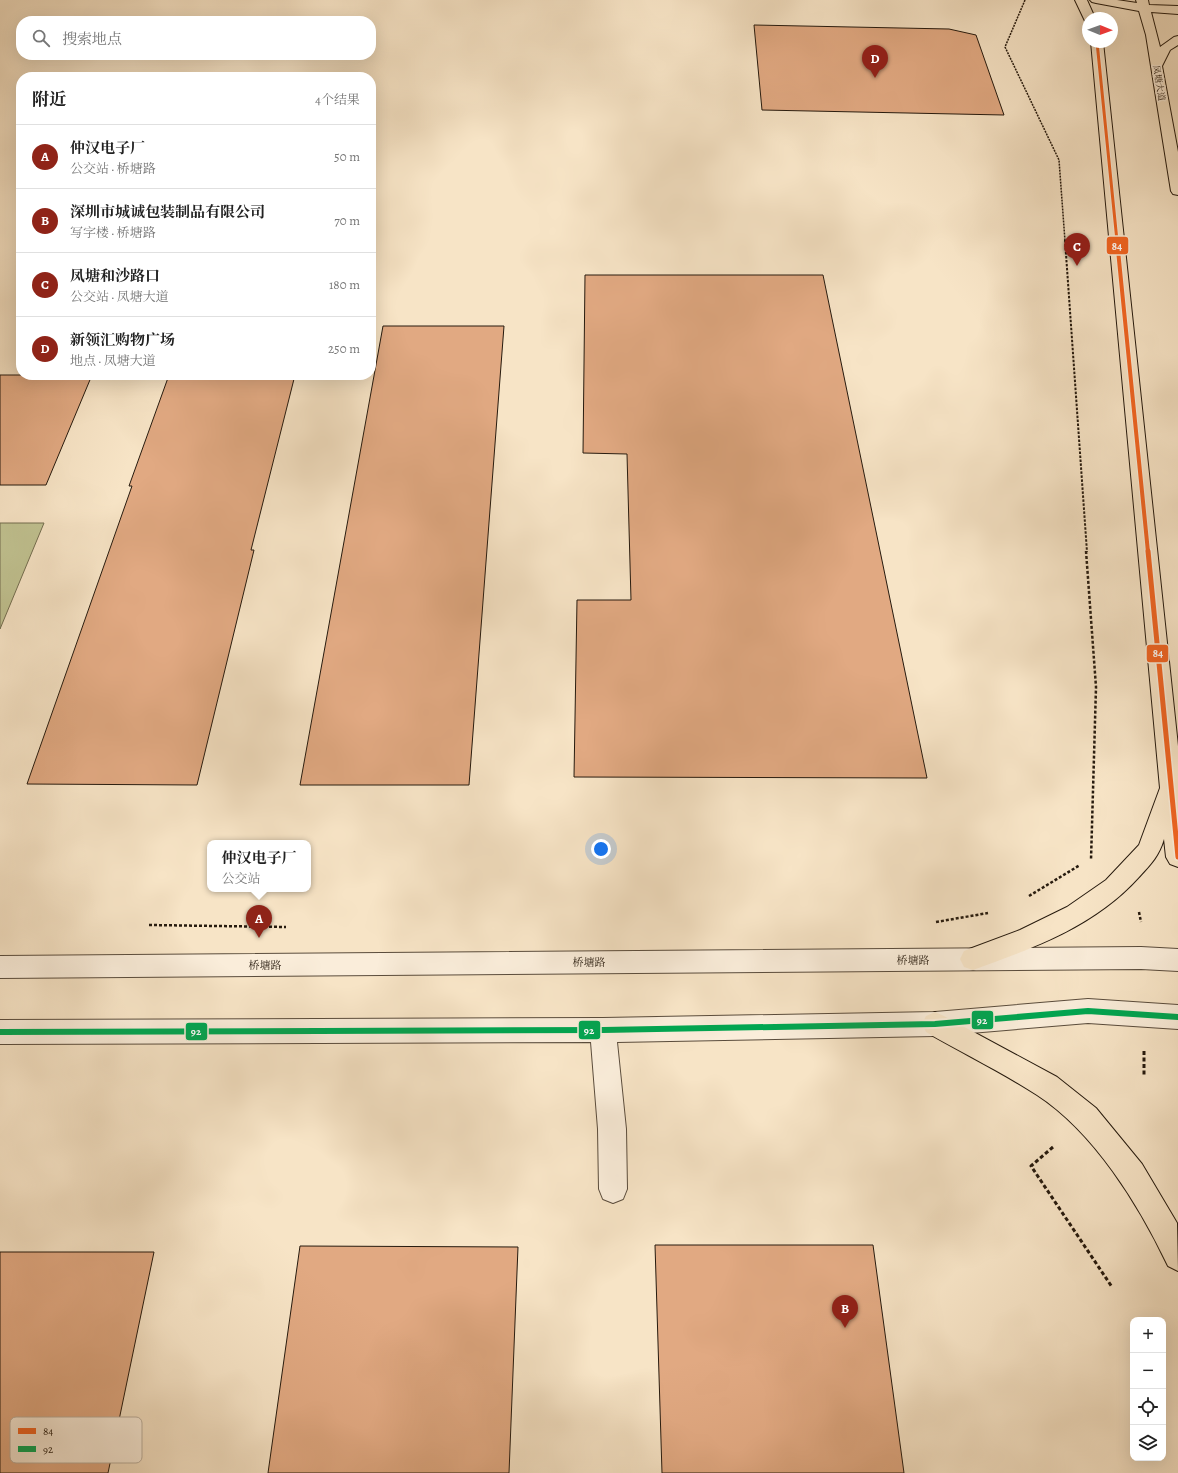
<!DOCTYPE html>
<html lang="zh">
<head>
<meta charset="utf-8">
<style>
	:root { --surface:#fff; --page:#f2f2f2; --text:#222; --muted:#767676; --line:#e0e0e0; --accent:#8f2418 }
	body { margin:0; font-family:Alegreya,"Noto Serif SC",serif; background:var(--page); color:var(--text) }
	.controls { position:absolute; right:12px; bottom:12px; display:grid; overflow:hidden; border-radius:8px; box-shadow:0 4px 16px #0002 }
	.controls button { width:36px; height:36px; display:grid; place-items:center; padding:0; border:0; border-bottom:1px solid var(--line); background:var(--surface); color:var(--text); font:20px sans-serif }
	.compass { position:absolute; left:1082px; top:12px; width:36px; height:36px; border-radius:50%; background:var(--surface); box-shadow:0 4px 16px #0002; rotate:91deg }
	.you { position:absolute; left:601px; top:849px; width:14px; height:14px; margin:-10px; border:3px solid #fff; border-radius:50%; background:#1a73e8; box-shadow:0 0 0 6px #1a73e833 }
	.badge { display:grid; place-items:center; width:26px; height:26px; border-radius:50%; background:var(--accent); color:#fff; font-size:13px; font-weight:700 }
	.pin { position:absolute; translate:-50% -33px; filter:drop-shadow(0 1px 2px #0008) }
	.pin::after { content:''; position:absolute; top:21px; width:14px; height:12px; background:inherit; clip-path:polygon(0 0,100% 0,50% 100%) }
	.popup { position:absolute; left:207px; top:840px; width:104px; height:52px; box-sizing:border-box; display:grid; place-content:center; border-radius:8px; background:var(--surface); filter:drop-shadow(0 1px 3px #0005); font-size:13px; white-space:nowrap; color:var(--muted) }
	.popup b { font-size:15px; color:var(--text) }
	.popup::after { content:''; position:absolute; left:50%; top:100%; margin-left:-8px; border:8px solid transparent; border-top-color:var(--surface) }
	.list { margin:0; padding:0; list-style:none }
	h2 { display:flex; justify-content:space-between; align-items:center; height:52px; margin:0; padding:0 16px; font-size:17px }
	h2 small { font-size:13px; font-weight:400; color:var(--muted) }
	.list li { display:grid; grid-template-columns:26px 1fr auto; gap:12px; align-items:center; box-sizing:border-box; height:64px; padding:0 16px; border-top:1px solid var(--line) }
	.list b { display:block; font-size:15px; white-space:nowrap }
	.list p { margin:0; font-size:13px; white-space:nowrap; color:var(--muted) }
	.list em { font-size:13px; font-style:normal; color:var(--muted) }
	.icon { flex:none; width:22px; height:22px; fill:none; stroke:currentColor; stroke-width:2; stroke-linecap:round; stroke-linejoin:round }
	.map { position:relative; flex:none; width:1178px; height:1473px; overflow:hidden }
	.search { position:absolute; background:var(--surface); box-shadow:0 4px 16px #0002; left:16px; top:16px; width:360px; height:44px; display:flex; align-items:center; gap:10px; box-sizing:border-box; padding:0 14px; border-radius:16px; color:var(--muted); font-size:15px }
	.panel { position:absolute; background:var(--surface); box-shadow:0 4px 16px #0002; left:16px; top:72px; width:360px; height:308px; border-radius:16px }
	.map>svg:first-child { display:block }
	.green { fill:#c1c392; stroke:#746e50 }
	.building { fill:#e1a982; stroke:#261a0e }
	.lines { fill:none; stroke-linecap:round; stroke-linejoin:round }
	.minor-casing { stroke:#5a4c3c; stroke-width:2 }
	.major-casing { stroke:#261a0e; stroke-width:2 }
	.path-far3 { stroke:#261a0e; stroke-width:1.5; stroke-dasharray:2 1; stroke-linecap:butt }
	.path-far2 { stroke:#261a0e; stroke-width:2; stroke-dasharray:2.5 1.5; stroke-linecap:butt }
	.path-far1 { stroke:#261a0e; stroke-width:2.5; stroke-dasharray:3 2; stroke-linecap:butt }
	.path { stroke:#261a0e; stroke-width:3; stroke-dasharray:4 2.5; stroke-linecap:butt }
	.minor { fill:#faedda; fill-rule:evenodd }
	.major { fill:#f7e4c6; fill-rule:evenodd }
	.bus-1-far2-casing { stroke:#faedda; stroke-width:5 }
	.bus-1-far1-casing { stroke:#faedda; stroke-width:6 }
	.bus-1-casing { stroke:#faedda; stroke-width:8 }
	.bus-2-casing { stroke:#faedda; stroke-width:10 }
	.bus-1-far2 { stroke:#f26522; stroke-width:3 }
	.bus-1-far1 { stroke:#f26522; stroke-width:4 }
	.bus-1 { stroke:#f26522; stroke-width:5 }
	.bus-2 { stroke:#00a651; stroke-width:6 }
	.labels { text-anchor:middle; stroke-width:3; stroke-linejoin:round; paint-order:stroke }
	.far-street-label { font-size:9px; fill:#261a0e; stroke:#faedda }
	.street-label { font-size:11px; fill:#261a0e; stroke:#faedda }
	.key { fill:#faedda; stroke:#baae9d; stroke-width:1 }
	.key-label { font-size:11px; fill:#261a0e }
	.line-badge { stroke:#faedda; stroke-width:1.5 }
	.badge-label { font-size:11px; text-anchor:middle; font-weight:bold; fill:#fff }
</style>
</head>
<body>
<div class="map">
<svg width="1178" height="1473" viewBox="0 0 1178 1473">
	<rect width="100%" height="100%" fill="#f7e4c6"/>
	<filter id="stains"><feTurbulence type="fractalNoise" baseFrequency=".005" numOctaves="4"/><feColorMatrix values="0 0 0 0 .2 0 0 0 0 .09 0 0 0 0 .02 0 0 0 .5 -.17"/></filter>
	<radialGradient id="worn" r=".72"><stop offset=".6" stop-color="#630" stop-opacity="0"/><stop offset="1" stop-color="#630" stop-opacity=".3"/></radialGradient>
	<path class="green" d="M0,523H44L0,629Z"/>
	<path class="building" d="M754,25L949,29L976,35L1004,115L762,110Z
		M585,275H823L927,778L574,777L577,600H631L627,454L583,453Z
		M383,326H504L469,785H300Z
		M0,375H92L46,485H0Z
		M169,375H295L251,550H254L197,785L27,784L132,486H129Z
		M655,1245H873L904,1473H662Z
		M300,1246L518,1247L509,1473H268Z
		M0,1252H154L108,1473H0Z"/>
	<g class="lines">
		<g class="minor-casing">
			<path id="minor" d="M1141,947L1178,949V971L1141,969L0,978V956Z
				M1088,999L1178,1005V1029L1088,1023L935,1036L617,1042L626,1129L627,1189L623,1199L613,1203L603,1199L599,1189L598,1129L591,1042L0,1044V1020L603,1018L935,1012Z"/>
		</g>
		<g class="major-casing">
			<path id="major" d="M1075,0H1087L1095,18H1088V21H1085Z
				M1090,0H1117L1137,3L1136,0H1148L1149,5L1178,6V14L1151,12L1160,47L1174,37L1178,36V45L1170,50L1162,66L1178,152V195L1173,194L1171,191L1146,35L1139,11L1096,3L1092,2Z
				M1091,42H1103L1178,746V867L1170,864L1166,857L1164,839C1159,856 1151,864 1139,877C1095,926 1034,948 973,970L964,967L960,959L964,951L1020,930L1067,907L1106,880L1139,845L1160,788Z
				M935,1012L944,1016L1057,1077L1096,1108L1142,1164L1177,1223L1178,1271L1168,1266C1139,1205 1094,1132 1037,1095C1002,1072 962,1053 926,1032L922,1024L926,1016Z"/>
		</g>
		<path class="path-far3" d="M1025,0L1005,47L1059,160L1065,241"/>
		<path class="path-far2" d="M1065,240L1087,552"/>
		<path class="path-far1" d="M1086,551L1096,687L1091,860
			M1029,896L1080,865
			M1139,912L1141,922
			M936,922L988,913
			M149,925L286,927"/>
		<path class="path" d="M1144,1051V1075
			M1053,1147L1031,1166L1112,1287"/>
		<use href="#minor" class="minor"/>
		<use href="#major" class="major"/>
		<g class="bus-1-far2-casing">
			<path id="bus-1-far2" d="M1097,42L1117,241"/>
		</g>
		<g class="bus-1-far1-casing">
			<path id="bus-1-far1" d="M1117,240L1148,552"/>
		</g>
		<g class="bus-1-casing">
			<path id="bus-1" d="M1148,551L1178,857"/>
		</g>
		<g class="bus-2-casing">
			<path id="bus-2" d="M0,1032L603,1030L935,1024L1088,1011L1178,1017"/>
		</g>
		<use href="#bus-1-far2" class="bus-1-far2"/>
		<use href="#bus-1-far1" class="bus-1-far1"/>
		<use href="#bus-1" class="bus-1"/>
		<use href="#bus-2" class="bus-2"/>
	</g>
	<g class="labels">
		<g class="far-street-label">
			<text transform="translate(1159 83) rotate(80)" y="3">凤塘大道</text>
		</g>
		<g class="street-label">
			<text x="913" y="964">桥塘路</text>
			<text x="589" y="966">桥塘路</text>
			<text x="265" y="969">桥塘路</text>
		</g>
	</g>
	<rect x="10" y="1417" width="132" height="46" rx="6" class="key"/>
	<rect x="18" y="1428" width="18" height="6" fill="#f26522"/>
	<rect x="18" y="1446" width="18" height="6" fill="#00a651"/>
	<g class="key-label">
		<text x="43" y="1435">84</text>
		<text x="43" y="1453">92</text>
	</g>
	<g class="line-badge">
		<rect x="1106" y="236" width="23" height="19" rx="4" fill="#f26522"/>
		<rect x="1146" y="644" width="23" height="19" rx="4" fill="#f26522"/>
		<rect x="971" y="1010" width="23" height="20" rx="4" fill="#00a651"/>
		<rect x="578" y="1020" width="23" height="20" rx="4" fill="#00a651"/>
		<rect x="185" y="1022" width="23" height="19" rx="4" fill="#00a651"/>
	</g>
	<g class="badge-label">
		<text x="1117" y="250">84</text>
		<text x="1158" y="657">84</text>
		<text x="982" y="1024">92</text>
		<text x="589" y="1034">92</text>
		<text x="196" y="1035">92</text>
	</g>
	<rect width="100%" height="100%" filter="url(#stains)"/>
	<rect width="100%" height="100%" fill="url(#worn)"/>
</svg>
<div class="controls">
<button>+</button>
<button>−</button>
<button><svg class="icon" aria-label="locate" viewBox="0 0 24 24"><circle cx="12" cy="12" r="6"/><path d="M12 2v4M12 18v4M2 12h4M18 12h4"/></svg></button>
<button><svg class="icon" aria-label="layers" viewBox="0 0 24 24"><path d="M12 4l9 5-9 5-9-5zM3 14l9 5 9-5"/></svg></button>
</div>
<svg class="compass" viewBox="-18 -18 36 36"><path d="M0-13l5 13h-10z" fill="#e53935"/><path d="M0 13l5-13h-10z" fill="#767676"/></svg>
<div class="you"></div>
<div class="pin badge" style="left:259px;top:938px">A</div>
<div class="popup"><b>仲汉电子厂</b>公交站</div>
<div class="pin badge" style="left:845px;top:1328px">B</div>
<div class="pin badge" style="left:1077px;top:266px">C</div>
<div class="pin badge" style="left:875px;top:78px">D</div>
<div class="search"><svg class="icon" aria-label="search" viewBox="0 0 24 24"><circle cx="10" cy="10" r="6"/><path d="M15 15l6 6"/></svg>搜索地点</div>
<section class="panel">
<h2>附近<small>4个结果</small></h2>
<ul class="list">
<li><span class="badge">A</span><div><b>仲汉电子厂</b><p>公交站 · 桥塘路</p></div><em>50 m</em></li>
<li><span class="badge">B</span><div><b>深圳市城诚包装制品有限公司</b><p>写字楼 · 桥塘路</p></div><em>70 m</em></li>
<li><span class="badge">C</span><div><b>凤塘和沙路口</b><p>公交站 · 凤塘大道</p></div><em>180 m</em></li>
<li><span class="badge">D</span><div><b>新领汇购物广场</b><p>地点 · 凤塘大道</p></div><em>250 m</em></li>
</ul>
</section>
</div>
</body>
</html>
